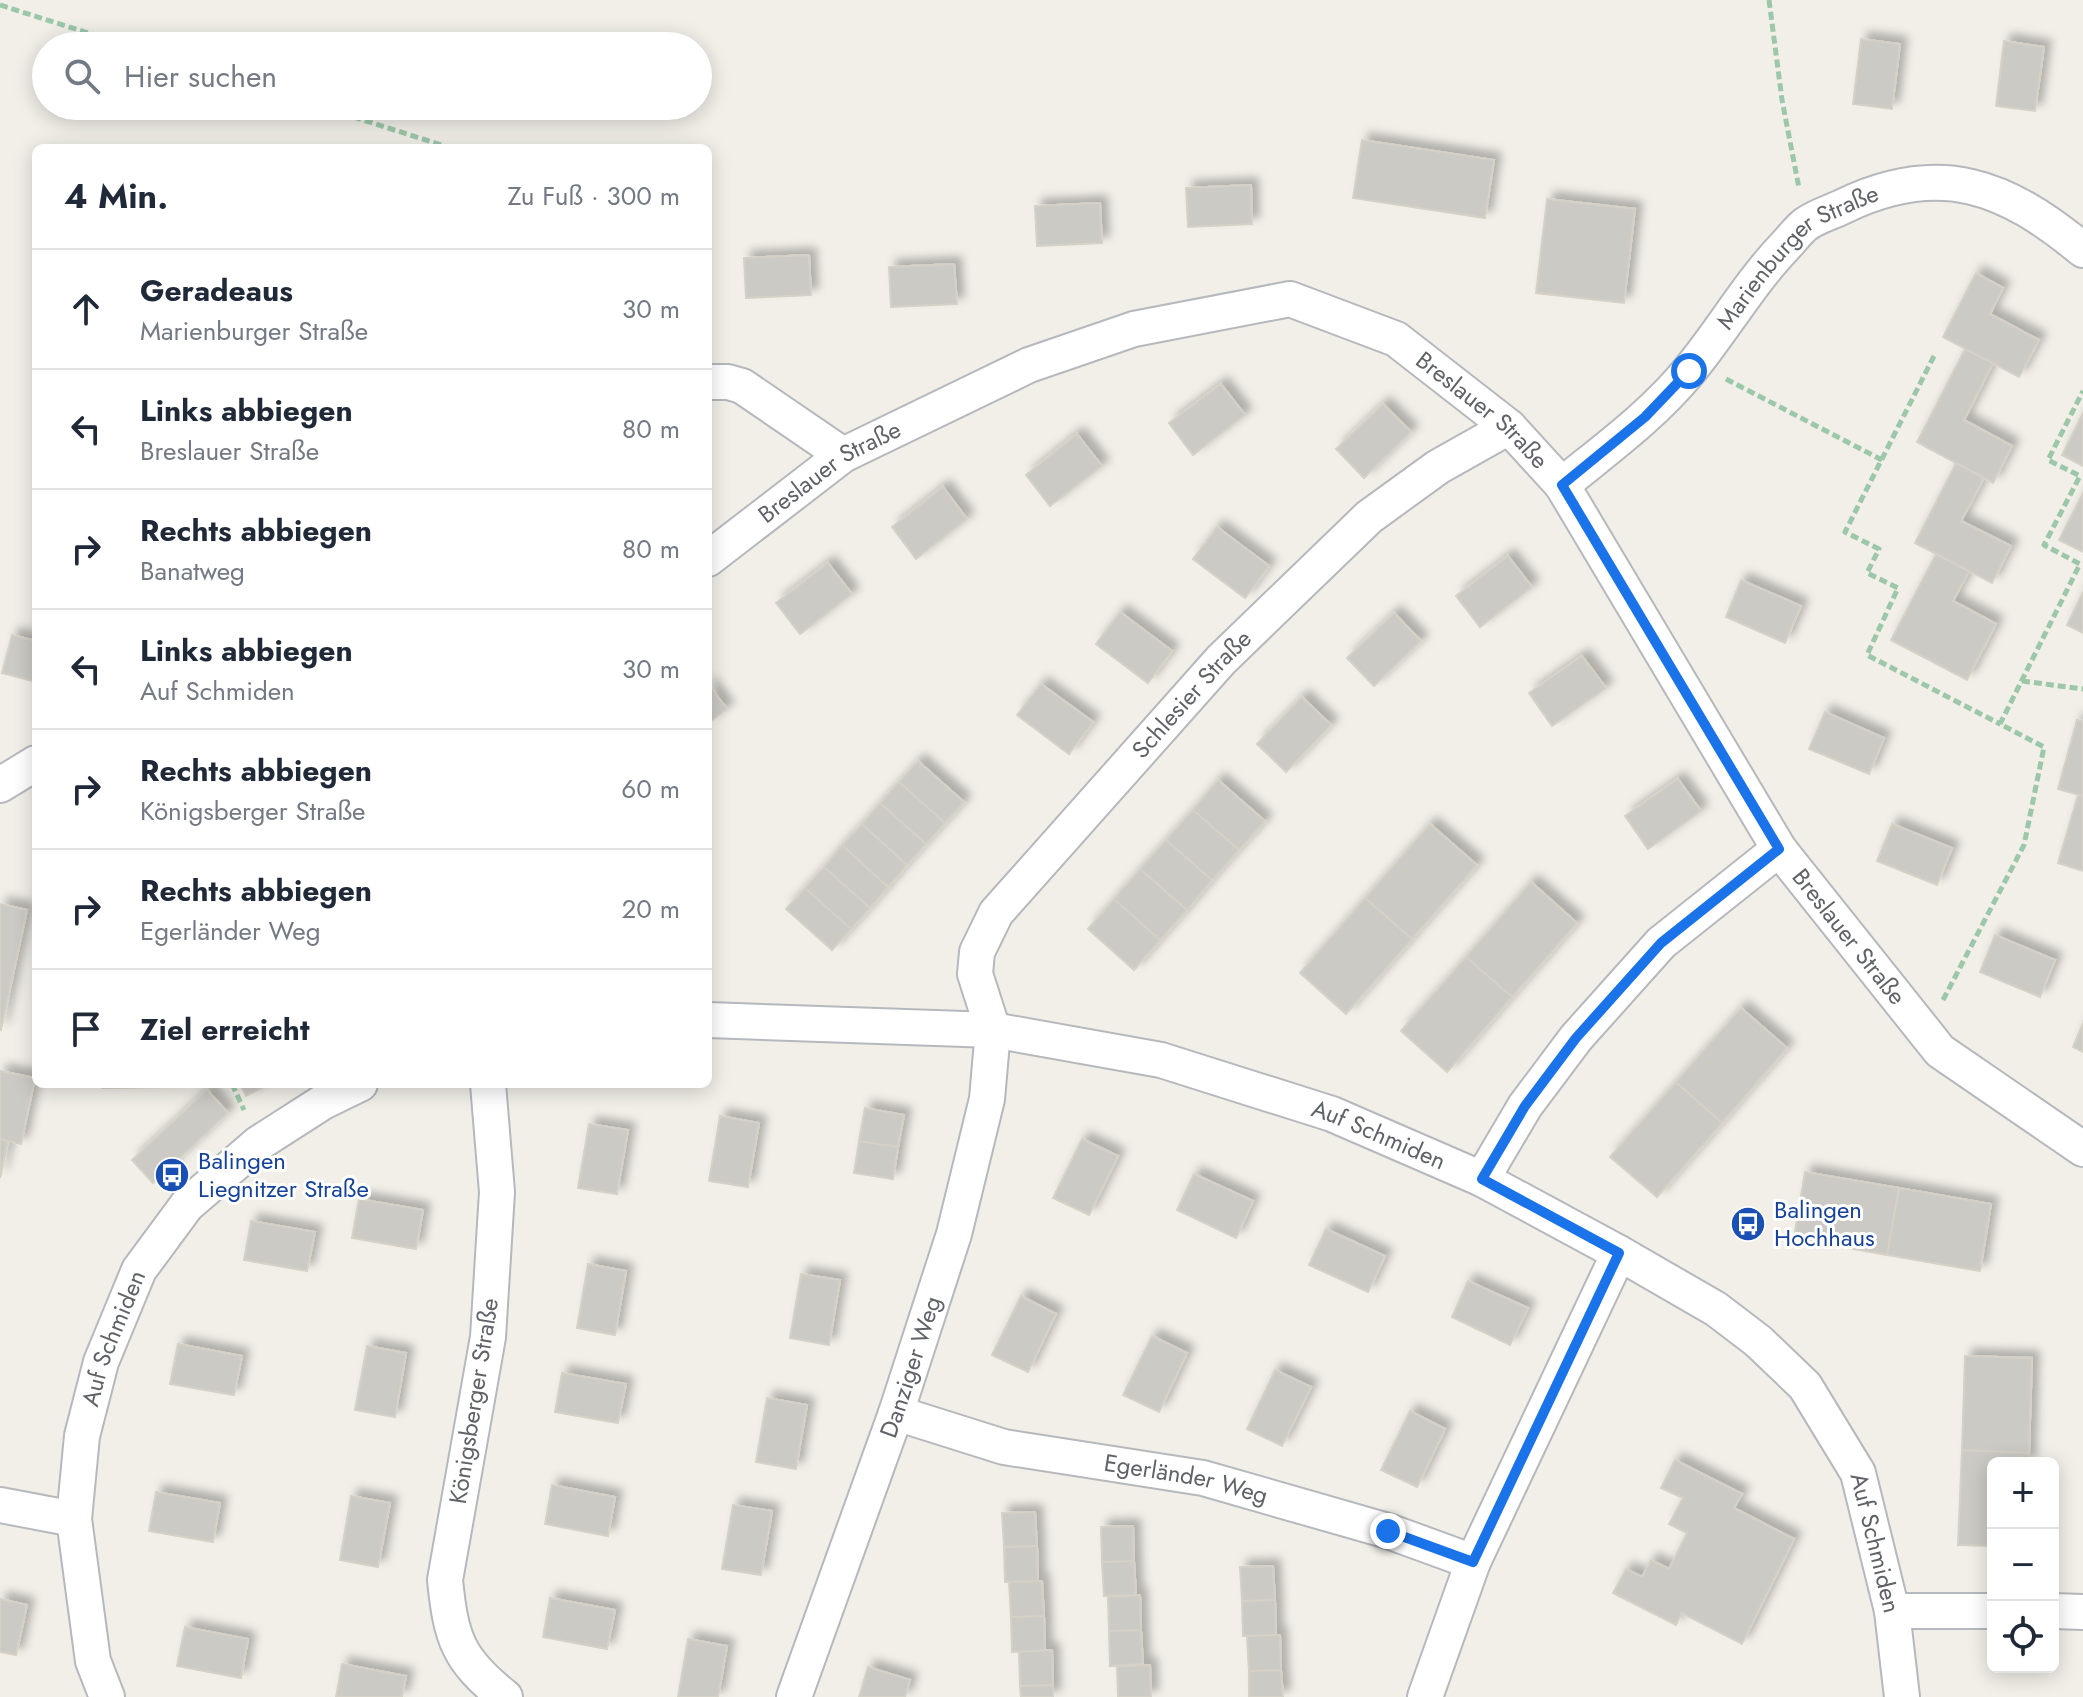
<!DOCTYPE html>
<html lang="de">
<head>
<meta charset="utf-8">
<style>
	:root { --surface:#fff; --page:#f2f2f3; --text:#1f2937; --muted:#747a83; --line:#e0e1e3 }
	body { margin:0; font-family:Jost,sans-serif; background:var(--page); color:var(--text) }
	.controls { position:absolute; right:24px; bottom:24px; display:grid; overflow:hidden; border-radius:12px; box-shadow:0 4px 20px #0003 }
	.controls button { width:72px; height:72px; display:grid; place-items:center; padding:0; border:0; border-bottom:2px solid var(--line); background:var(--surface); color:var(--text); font:40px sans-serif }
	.stop { position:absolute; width:24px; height:24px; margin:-18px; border:6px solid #1a73e8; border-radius:50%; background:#fff }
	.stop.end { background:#1a73e8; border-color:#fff; box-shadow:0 2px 8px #0008 }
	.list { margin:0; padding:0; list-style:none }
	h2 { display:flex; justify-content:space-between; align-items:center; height:104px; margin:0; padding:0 32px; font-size:34px }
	h2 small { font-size:26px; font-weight:400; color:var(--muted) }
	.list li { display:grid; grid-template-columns:52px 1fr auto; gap:24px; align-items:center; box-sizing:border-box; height:120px; padding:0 32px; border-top:2px solid var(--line) }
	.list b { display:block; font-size:30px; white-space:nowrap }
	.list p { margin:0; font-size:26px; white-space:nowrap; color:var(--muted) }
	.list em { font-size:26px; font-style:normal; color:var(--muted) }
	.icon { flex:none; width:44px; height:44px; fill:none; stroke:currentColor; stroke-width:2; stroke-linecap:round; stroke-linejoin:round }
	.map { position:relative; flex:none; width:2083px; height:1697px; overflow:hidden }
	.search { position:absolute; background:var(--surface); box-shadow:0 4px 20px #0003; left:32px; top:32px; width:680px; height:88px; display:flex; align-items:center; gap:20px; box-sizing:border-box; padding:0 28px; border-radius:44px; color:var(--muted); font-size:30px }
	.panel { position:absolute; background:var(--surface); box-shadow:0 4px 20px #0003; left:32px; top:144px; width:680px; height:944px; border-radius:12px }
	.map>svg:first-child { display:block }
	.building { fill:#cccac5; stroke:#d6d1c6; stroke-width:2; filter:url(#shadow) }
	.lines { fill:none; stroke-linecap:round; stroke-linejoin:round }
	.street-casing { stroke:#b5b8bc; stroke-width:38 }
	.path { stroke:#9cc7a9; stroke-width:5; stroke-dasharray:8 4; stroke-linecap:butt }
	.street { stroke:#fff; stroke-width:34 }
	.route { stroke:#1a73e8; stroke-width:10 }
	.labels { text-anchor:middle; stroke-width:6; stroke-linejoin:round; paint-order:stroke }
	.street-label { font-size:24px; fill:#5f6368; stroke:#fff }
	.transit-label { font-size:24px; fill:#164399; stroke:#fff; text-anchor:start }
</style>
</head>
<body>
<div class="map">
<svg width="2083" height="1697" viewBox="0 0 2083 1697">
	<defs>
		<filter id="shadow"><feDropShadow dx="7" dy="-7" stdDeviation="4" flood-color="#0004"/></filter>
	</defs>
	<rect width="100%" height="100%" fill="#f1efe8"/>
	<path class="building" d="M1861,39L1900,44L1892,109L1853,104Z
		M2004,41L2044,47L2035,111L1996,106Z
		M1362,140L1494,160L1485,218L1353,198Z
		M1251,185L1252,224L1188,227L1186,188Z
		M1547,199L1635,209L1624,303L1536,293Z
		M1100,203L1102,243L1037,246L1035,206Z
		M809,255L811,295L746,298L744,258Z
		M954,264L957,304L891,307L889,267Z
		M1976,273L2003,288L1990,314L2039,340L2019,377L1943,337Z
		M1965,349L1993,363L1964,420L2012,446L1993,483L1917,442Z
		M1221,384L1245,415L1193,455L1169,423Z
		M1383,404L1411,432L1364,478L1336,449Z
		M2083,413V466L2062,455Z
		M1077,434L1102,466L1050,506L1026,475Z
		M1956,463L1984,478L1961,521L2011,546L1992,583L1915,543Z
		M943,487L967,519L916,559L892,527Z
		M2083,493V552L2059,540Z
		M1217,527L1269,566L1245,598L1193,559Z
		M1936,554L1969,571L1953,601L1996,624L1967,680L1891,640Z
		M1508,556L1532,587L1480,627L1456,596Z
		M828,563L852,594L800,634L776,603Z
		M1741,580L1801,606L1785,643L1726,617Z
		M2083,592V633L2067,625Z
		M1120,612L1172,651L1148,683L1096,644Z
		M1394,613L1421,641L1374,686L1347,658Z
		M12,635L36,641V682L2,673Z
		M1582,656L1606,688L1552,726L1529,693Z
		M708,684L727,709L708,723Z
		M1041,684L1093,722L1069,754L1017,715Z
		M1302,697L1331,725L1286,772L1257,744Z
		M1825,712L1884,738L1869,774L1809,749Z
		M2077,720L2083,721V796L2058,789Z
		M918,761L964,802L945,823L899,782Z
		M1678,779L1701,811L1648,849L1625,816Z
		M1218,780L1265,821L1239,850L1193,810Z
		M899,782L945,823L926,844L880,803Z
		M2078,795L2083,796V871L2058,863Z
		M880,803L926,844L907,865L862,824Z
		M1193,810L1239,850L1212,880L1166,840Z
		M862,824L907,865L888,887L842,845Z
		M1430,824L1477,865L1412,939L1365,898Z
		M1892,824L1952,848L1937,885L1877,861Z
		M1166,840L1212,880L1187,910L1140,869Z
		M842,845L888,887L870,908L824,867Z
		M824,867L870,908L851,929L805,888Z
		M1140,869L1187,910L1160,940L1114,899Z
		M1531,882L1577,923L1512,997L1466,957Z
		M805,888L851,929L832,950L786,909Z
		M1365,898L1412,939L1346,1014L1300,973Z
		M1114,899L1160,940L1134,970L1088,929Z
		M0,904L27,910L1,1030L0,1029Z
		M1995,935L2055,960L2040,997L1980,972Z
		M1466,957L1512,997L1447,1072L1401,1031Z
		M1741,1008L1787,1048L1722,1123L1676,1082Z
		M2083,1023V1052L2073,1047Z
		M0,1071L35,1078L21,1144L0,1139Z
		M1676,1082L1722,1123L1657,1197L1610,1157Z
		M102,1084H170V1087L102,1088Z
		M240,1084H269L246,1096Z
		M207,1090L228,1113L153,1183L132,1160Z
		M865,1108L904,1115L898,1147L859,1141Z
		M720,1116L759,1123L748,1187L709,1181Z
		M589,1124L628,1130L617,1194L578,1188Z
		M0,1139L8,1141L0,1178Z
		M1082,1139L1118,1156L1089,1215L1053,1198Z
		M859,1141L898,1147L893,1179L854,1173Z
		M1805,1172L1899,1188L1887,1255L1794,1238Z
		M1194,1174L1253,1201L1236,1238L1177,1210Z
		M1899,1188L1991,1204L1980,1271L1887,1255Z
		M359,1199L423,1210L416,1249L352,1238Z
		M251,1221L315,1232L307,1271L244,1260Z
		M1326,1229L1385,1256L1368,1292L1309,1265Z
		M588,1264L626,1271L615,1335L577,1328Z
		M801,1274L840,1280L829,1345L790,1338Z
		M1468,1281L1528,1308L1510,1345L1452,1317Z
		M1021,1296L1056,1314L1028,1372L992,1355Z
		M1152,1336L1187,1353L1159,1412L1123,1395Z
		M178,1344L242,1356L234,1395L170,1384Z
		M367,1346L406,1353L395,1417L355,1410Z
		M1965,1356L2032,1358L2029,1453L1962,1450Z
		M1275,1370L1311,1387L1282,1446L1247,1429Z
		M562,1373L626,1384L618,1423L555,1412Z
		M767,1398L807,1405L796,1469L756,1462Z
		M1410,1411L1445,1429L1417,1487L1381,1470Z
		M1962,1450L2029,1453V1463H1993V1546L1958,1545Z
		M1675,1460L1742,1494L1734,1508L1794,1539L1742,1644L1682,1613L1676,1625L1613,1593L1626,1569L1642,1577L1651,1560L1669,1569L1687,1533L1669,1524L1683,1498L1661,1488Z
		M552,1485L615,1497L608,1536L545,1524Z
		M156,1492L220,1503L213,1542L149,1531Z
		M351,1496L390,1503L378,1567L340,1560Z
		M733,1505L772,1511L761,1575L722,1569Z
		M1035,1512L1037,1546L1004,1547L1002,1513Z
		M1133,1526L1134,1561L1102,1562L1101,1527Z
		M1037,1546L1038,1581L1005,1582L1004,1547Z
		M1134,1561L1136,1595L1104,1596L1102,1562Z
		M1273,1566L1275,1600L1242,1601L1240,1567Z
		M1042,1581L1044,1616L1011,1617L1009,1582Z
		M1140,1595L1141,1630L1109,1631L1108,1597Z
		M550,1598L615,1610L607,1649L543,1637Z
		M0,1599L27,1605L16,1655L0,1652Z
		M1275,1600L1276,1635L1243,1636L1242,1601Z
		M1044,1616L1045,1650L1012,1652L1011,1617Z
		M185,1627L248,1639L241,1678L177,1666Z
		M1141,1630L1143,1664L1110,1666L1109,1631Z
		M1280,1635L1281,1670L1249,1671L1247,1636Z
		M688,1639L727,1646L718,1697H678Z
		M1052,1650L1053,1685L1020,1686L1019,1652Z
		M342,1664L406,1676L402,1697H336Z
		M1150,1665L1151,1697H1118L1117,1666Z
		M868,1667L910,1680L905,1697H859Z
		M1281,1670L1283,1697H1249V1671Z
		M1053,1685V1697H1021L1020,1686Z"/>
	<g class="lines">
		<g class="street-casing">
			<g id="street">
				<path d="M708,382H728L742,386L843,455"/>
				<path id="s1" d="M1562,485C1606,449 1653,415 1689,371C1723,330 1748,285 1785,246C1792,239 1798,230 1806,224C1817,216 1832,212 1844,206C1940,160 2006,186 2083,250"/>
				<path id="s2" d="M708,559L843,455L1029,365L1134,329L1290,299L1396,339L1509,427L1562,485L1779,849L1940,1051L2083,1149"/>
				<path d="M0,785L36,763"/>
				<path id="s3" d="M708,1020L993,1030L1161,1060L1332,1114L1482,1179L1619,1253L1716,1309L1758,1341L1805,1386L1858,1473L1892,1611L1902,1697"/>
				<path d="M488,1084L497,1192L488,1337L445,1580C451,1639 458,1660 505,1697"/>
				<path d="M1482,1179L1525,1106L1576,1038L1661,943L1779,849"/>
				<path id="s4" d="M896,1413L1004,1447L1203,1478L1388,1531L1473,1562"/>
				<path d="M0,1505L74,1519"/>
				<path d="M1892,1611H1993"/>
				<path d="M2053,1611L2083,1612"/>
				<path id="s5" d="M107,1697L93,1661L74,1519L82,1436L101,1362L139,1270L187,1205L259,1143L323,1102L360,1084"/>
				<path id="s6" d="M794,1697L896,1413L954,1234L987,1099L993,1030L975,974L977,952L996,913L1221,660L1369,517L1438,467L1509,427"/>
				<path d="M1425,1697L1473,1562L1619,1253"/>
			</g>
		</g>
		<path class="path" d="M1769,0L1782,100L1799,188
			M0,5L129,46
			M319,106L451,148
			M1934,356L1845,532L1879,549L1867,573L1898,588L1867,655L2000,724
			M1726,379L1882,460
			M2022,681L2083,689
			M1943,1000L2024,845L2044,747L2000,724L2080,564L2044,545L2080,476L2048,460L2083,391
			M232,1084L244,1110"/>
		<use href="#street" class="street"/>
	</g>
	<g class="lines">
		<path class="route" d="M1388,1531L1473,1562L1619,1253L1482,1179L1525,1106L1576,1038L1661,943L1779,849L1562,485L1645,417L1689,371"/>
	</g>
	<defs>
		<g id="bus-disc" transform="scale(1.8)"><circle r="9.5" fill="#1a4fb4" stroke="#fff"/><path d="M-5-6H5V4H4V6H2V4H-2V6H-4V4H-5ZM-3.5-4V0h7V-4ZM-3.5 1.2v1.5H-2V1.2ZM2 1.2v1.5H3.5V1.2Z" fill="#fff"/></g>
	</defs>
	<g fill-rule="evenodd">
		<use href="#bus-disc" x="172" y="1175"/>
		<use href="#bus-disc" x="1748" y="1224"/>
	</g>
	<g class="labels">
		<g class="street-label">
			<text dy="8" stroke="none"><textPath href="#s1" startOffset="332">Marienburger Straße</textPath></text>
			<text dy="8" stroke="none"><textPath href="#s2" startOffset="872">Breslauer Straße</textPath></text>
			<text dy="8" stroke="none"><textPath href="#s2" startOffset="150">Breslauer Straße</textPath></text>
			<text dy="8" stroke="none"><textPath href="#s6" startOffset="1116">Schlesier Straße</textPath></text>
			<text dy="8" stroke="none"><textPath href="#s2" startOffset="1518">Breslauer Straße</textPath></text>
			<text dy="8" stroke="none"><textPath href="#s3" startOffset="686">Auf Schmiden</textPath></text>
			<text dy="8" stroke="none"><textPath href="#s5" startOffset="368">Auf Schmiden</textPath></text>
			<text dy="8" stroke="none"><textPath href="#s6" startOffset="350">Danziger Weg</textPath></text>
			<text transform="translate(474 1401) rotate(-81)" y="8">Königsberger Straße</text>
			<text dy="8" stroke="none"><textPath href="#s4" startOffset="298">Egerländer Weg</textPath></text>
			<text dy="8" stroke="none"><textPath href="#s3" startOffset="1358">Auf Schmiden</textPath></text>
		</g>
		<g class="transit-label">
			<text x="198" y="1169">Balingen<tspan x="198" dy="28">Liegnitzer Straße</tspan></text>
			<text x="1774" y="1218">Balingen<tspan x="1774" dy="28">Hochhaus</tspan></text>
		</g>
	</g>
</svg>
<div class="controls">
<button>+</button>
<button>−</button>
<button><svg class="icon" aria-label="locate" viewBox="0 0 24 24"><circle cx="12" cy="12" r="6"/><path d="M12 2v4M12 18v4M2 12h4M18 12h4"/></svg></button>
</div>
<div class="stop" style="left:1689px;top:371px"></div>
<div class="stop end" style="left:1388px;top:1531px"></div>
<div class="search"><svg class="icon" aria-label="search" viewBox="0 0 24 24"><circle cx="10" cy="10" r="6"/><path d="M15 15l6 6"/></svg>Hier suchen</div>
<section class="panel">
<h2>4 Min.<small>Zu Fuß · 300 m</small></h2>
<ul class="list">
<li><svg class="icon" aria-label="ahead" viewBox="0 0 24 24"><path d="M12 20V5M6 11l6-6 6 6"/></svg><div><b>Geradeaus</b><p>Marienburger Straße</p></div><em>30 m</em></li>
<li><svg class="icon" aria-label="left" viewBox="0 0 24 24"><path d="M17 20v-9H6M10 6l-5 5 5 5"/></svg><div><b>Links abbiegen</b><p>Breslauer Straße</p></div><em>80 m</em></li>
<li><svg class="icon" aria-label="right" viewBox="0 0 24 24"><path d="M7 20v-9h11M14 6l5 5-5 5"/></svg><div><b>Rechts abbiegen</b><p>Banatweg</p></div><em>80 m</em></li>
<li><svg class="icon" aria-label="left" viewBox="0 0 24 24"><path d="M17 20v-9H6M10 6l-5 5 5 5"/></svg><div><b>Links abbiegen</b><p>Auf Schmiden</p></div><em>30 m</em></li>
<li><svg class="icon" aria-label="right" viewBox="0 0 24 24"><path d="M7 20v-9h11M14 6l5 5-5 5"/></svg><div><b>Rechts abbiegen</b><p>Königsberger Straße</p></div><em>60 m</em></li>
<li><svg class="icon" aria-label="right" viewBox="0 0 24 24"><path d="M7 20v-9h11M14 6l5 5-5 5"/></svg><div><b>Rechts abbiegen</b><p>Egerländer Weg</p></div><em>20 m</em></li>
<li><svg class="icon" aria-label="arrive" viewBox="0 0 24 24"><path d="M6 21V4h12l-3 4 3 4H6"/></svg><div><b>Ziel erreicht</b></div></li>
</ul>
</section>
</div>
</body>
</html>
